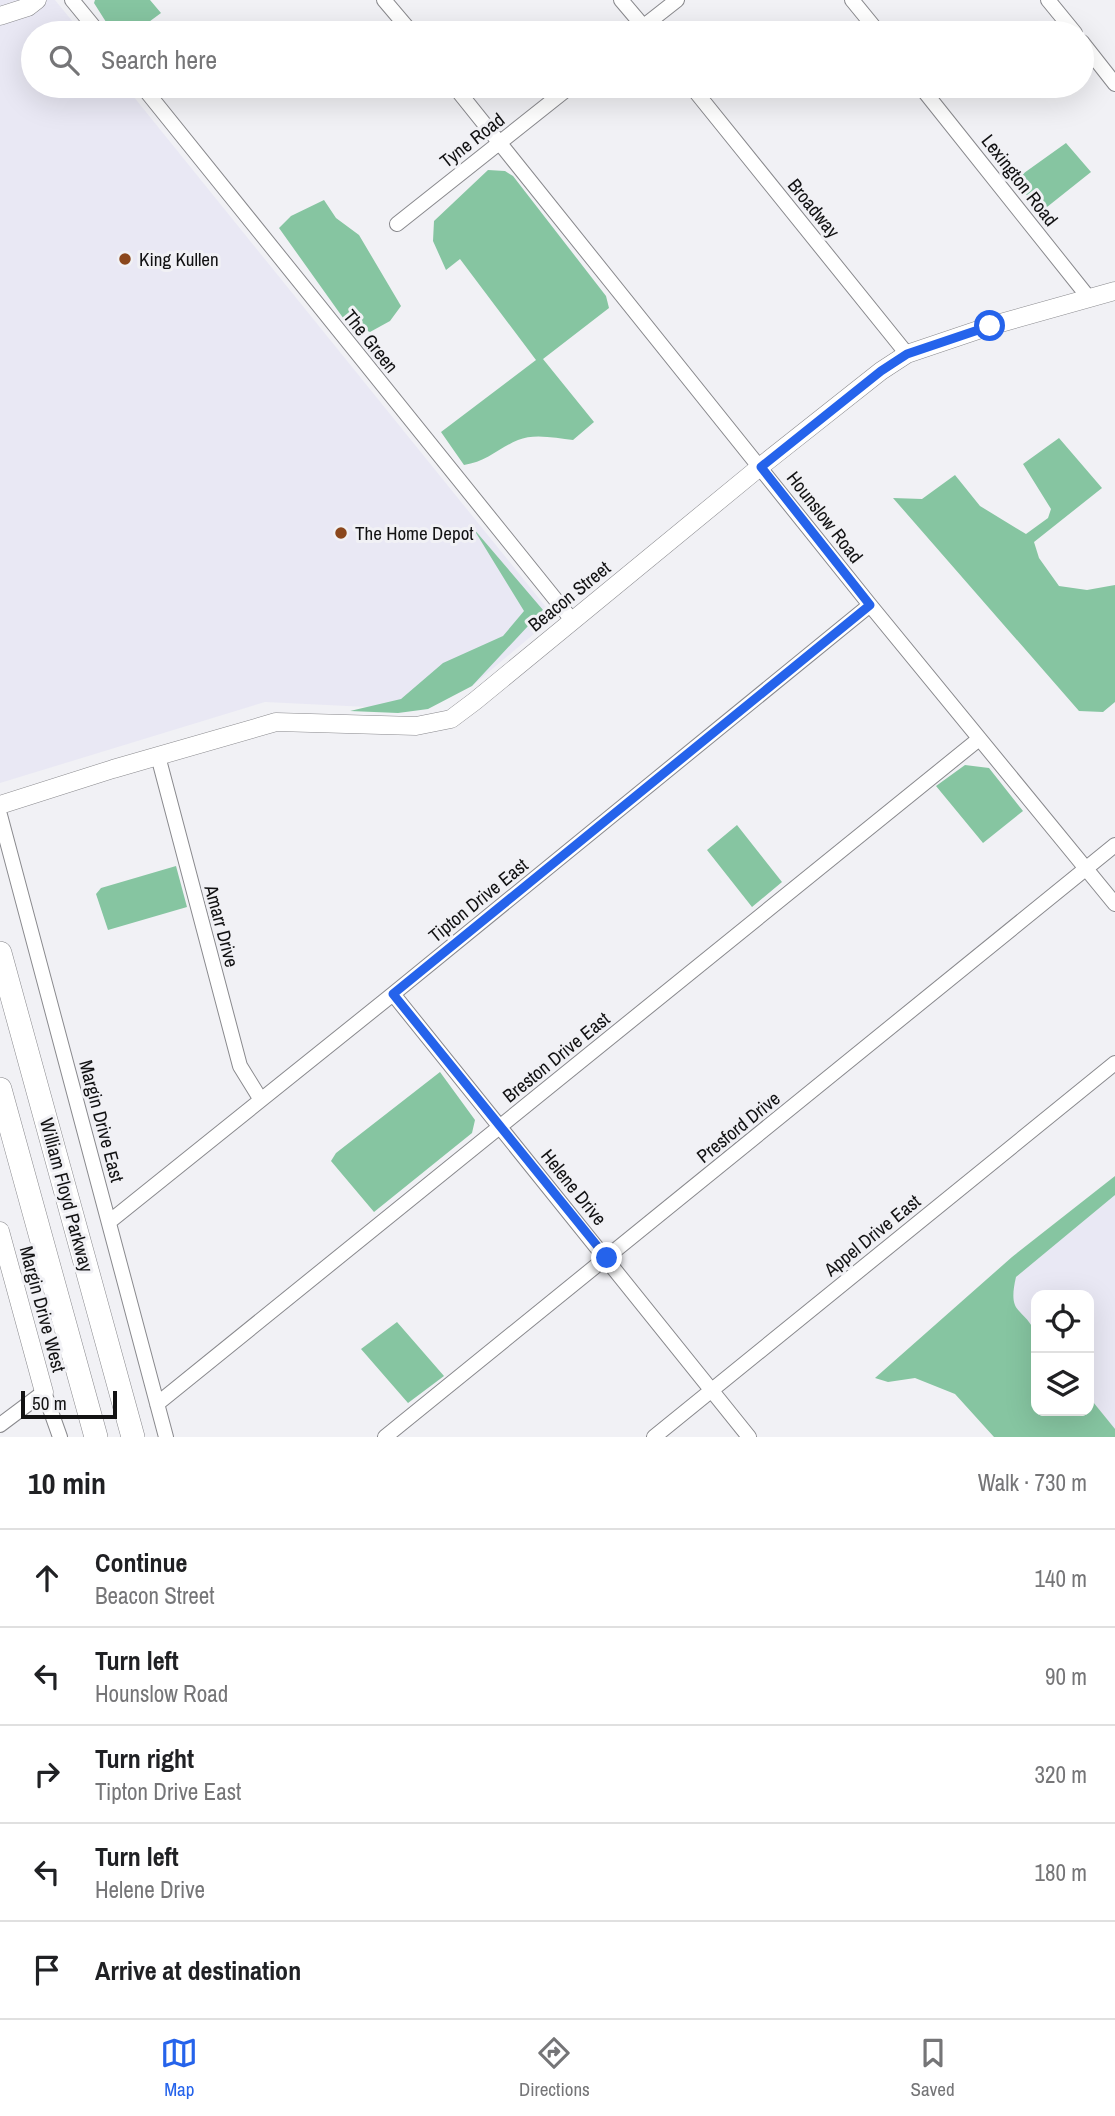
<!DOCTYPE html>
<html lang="en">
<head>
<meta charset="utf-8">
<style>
	:root { --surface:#fff; --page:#f2f2f2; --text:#202124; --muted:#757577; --line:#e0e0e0; --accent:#2563eb }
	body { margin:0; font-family:"Archivo Narrow",sans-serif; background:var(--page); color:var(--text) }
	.controls { position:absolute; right:21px; bottom:21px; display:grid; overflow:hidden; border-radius:14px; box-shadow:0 7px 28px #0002 }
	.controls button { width:63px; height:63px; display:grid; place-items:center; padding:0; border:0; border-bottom:2px solid var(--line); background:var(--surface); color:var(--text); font:35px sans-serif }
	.scale { position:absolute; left:21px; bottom:18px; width:96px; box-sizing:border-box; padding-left:7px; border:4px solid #121213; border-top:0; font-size:19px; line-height:24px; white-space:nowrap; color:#121213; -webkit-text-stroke:5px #f1f1f5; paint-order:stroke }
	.stop { position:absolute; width:21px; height:21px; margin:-16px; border:5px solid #2563eb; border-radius:50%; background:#fff }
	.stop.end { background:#2563eb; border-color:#fff; box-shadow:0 2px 7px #0008 }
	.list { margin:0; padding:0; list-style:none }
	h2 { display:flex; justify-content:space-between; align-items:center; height:91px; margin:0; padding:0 28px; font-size:30px }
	h2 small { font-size:23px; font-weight:400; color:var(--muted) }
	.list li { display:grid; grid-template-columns:46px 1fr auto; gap:21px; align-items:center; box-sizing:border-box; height:98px; padding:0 28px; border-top:2px solid var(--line) }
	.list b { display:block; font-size:26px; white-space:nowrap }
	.list p { margin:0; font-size:23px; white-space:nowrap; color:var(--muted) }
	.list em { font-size:23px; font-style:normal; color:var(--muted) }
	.icon { flex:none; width:38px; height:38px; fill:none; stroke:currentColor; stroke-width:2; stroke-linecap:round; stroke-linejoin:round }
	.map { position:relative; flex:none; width:1115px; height:1437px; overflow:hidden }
	.search { position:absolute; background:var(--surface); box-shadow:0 7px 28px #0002; left:21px; right:21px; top:21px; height:77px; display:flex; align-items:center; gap:18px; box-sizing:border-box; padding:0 24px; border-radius:38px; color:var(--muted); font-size:26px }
	.sheet { height:581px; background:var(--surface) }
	nav { display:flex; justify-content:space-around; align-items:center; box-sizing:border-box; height:98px; border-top:2px solid var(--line); background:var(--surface); font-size:19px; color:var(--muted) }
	nav a { display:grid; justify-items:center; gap:4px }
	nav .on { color:var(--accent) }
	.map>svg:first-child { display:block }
	.built { fill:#e9e8f4 }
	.forest { fill:#86c5a1 }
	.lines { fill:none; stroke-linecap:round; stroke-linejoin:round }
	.minor-casing { stroke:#89898d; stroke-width:16 }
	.tertiary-casing { stroke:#89898d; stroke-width:19 }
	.trunk-casing { stroke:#89898d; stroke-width:24 }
	.minor { stroke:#fff; stroke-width:14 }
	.tertiary { stroke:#fff; stroke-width:18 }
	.trunk { stroke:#fff; stroke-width:23 }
	.route { stroke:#2563eb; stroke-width:9 }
	.poi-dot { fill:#8b471c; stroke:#f1f1f5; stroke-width:2.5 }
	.labels { text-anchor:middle; stroke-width:6; stroke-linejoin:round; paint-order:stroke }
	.street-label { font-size:19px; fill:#121213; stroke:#f1f1f5 }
	.poi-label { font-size:19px; fill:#121213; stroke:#f1f1f5; text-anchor:start }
</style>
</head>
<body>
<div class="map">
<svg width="1115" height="1437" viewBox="0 0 1115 1437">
	<rect width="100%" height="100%" fill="#f1f1f5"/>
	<path class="built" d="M0,0H55L82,33H33V86H125L554,617L472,686L409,709L265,702L0,783Z
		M1115,1183V1437L1089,1411V1295H1036V1345L988,1283Z"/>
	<path class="forest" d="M95,0H150L161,13L134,33H113L94,3Z
		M1066,143L1091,172L1042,211L1013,181Z
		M488,170L505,171L513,176L606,296L609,308L543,359L594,422L573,440C556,438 534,433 518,440C499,448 486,462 464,465L441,432L536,360L460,259L446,270L433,241L434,221Z
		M324,200L336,218L359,235L401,306L390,321L370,332L346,322L279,228L291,216Z
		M1059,438L1102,488L1034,542L1039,558L1059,586L1087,590L1115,585V702L1103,712L1079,711L893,498L922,499L955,475L980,506L1026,534L1048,518L1051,509L1023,464Z
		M473,528L543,610L472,686L428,709L398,713L350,711L401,699L443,663L503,636L524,611Z
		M965,765L989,768L1023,811L983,843L936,786Z
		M737,825L782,882L752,907L707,850Z
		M176,866L187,907L108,930L96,894L101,888Z
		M440,1072L475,1120L472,1133L374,1212L331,1161L336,1153Z
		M1115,1176V1195L1016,1277C1007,1316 1023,1306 1035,1332C1039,1340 1036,1398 1036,1411H1089V1397L1115,1429V1437H994L955,1394L915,1378L888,1382L875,1378L1012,1257Z
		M397,1322L444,1376L408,1403L361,1349Z"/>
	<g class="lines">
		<g class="minor-casing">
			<path id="minor" d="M72,0L99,33
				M384,0L412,33
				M621,0L649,33
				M852,0L879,33
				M1048,0L1075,33
				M635,33L677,0
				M1082,42L1115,84
				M142,86L572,620
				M454,86L870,605L1115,904
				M691,86L907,354
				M920,86L1089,298
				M397,224L571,86
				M158,756L240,1066L261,1100
				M0,815L166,1437
				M393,994L749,1437
				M109,1222L393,994L870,605
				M157,1404L979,739
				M0,1425L44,1392L60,1437
				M385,1437L1115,845
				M654,1437L1115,1063"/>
		</g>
		<g class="tertiary-casing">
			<path id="tertiary" d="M0,16L28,7L37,0
				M0,805L113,769L276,722L416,726L451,719L475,701L761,466L881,371L907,354L990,326L1115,291
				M0,1231L44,1392"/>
		</g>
		<g class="trunk-casing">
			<path id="trunk" d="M0,953L133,1437
				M0,1089L96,1437"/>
		</g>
		<use href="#minor" class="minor"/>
		<use href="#tertiary" class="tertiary"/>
		<use href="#trunk" class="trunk"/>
	</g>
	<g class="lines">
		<path class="route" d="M607,1258L393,994L870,605L761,467L881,371L907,354L990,326"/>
	</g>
	<g class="poi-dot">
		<circle cx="125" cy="259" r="7"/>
		<circle cx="341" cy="533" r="7"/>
	</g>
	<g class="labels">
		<g class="street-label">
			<text transform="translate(472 140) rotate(-38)" y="7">Tyne Road</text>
			<text transform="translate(1020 180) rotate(52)" y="7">Lexington Road</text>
			<text transform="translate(814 208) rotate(51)" y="7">Broadway</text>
			<text transform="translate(371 341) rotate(51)" y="7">The Green</text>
			<text transform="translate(825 517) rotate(52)" y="7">Hounslow Road</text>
			<text transform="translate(569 596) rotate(-39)" y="7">Beacon Street</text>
			<text transform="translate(478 900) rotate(-39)" y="7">Tipton Drive East</text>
			<text transform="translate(222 926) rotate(75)" y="7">Amarr Drive</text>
			<text transform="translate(556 1057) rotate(-39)" y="7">Breston Drive East</text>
			<text transform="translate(102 1121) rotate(75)" y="7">Margin Drive East</text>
			<text transform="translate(738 1127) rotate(-39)" y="7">Presford Drive</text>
			<text transform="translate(574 1187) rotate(51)" y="7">Helene Drive</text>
			<text transform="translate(67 1195) rotate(75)" y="7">William Floyd Parkway</text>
			<text transform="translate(872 1235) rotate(-39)" y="7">Appel Drive East</text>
			<text transform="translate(43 1309) rotate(75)" y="7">Margin Drive West</text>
		</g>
		<g class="poi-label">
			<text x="139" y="266">King Kullen</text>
			<text x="355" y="540">The Home Depot</text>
		</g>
	</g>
</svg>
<div class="controls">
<button><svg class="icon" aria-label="locate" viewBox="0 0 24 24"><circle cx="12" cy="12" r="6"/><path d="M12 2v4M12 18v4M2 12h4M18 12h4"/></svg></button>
<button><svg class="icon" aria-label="layers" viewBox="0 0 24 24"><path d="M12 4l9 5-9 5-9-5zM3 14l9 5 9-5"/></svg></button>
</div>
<div class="scale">50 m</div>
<div class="stop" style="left:990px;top:326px"></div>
<div class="stop end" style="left:607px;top:1258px"></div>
<div class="search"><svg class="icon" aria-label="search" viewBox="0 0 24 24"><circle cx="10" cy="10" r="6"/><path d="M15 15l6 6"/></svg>Search here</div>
</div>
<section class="sheet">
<h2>10 min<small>Walk · 730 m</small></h2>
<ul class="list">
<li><svg class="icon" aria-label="ahead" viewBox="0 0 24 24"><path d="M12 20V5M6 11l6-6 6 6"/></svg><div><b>Continue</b><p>Beacon Street</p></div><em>140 m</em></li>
<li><svg class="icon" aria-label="left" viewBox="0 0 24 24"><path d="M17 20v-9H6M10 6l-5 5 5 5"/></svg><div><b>Turn left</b><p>Hounslow Road</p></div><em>90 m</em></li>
<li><svg class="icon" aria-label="right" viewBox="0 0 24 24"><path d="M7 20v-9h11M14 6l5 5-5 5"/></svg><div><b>Turn right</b><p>Tipton Drive East</p></div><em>320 m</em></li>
<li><svg class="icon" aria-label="left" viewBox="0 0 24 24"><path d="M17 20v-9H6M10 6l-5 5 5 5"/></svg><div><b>Turn left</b><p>Helene Drive</p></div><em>180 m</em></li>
<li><svg class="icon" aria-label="arrive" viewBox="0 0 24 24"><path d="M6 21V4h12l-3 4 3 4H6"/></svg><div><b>Arrive at destination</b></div></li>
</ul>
</section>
<nav>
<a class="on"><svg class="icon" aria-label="map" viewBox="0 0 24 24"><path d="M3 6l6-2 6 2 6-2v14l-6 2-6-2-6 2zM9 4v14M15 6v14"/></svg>Map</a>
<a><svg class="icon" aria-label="directions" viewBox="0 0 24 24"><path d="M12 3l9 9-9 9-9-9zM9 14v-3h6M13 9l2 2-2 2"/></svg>Directions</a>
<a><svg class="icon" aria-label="saved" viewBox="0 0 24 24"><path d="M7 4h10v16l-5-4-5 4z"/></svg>Saved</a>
</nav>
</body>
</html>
